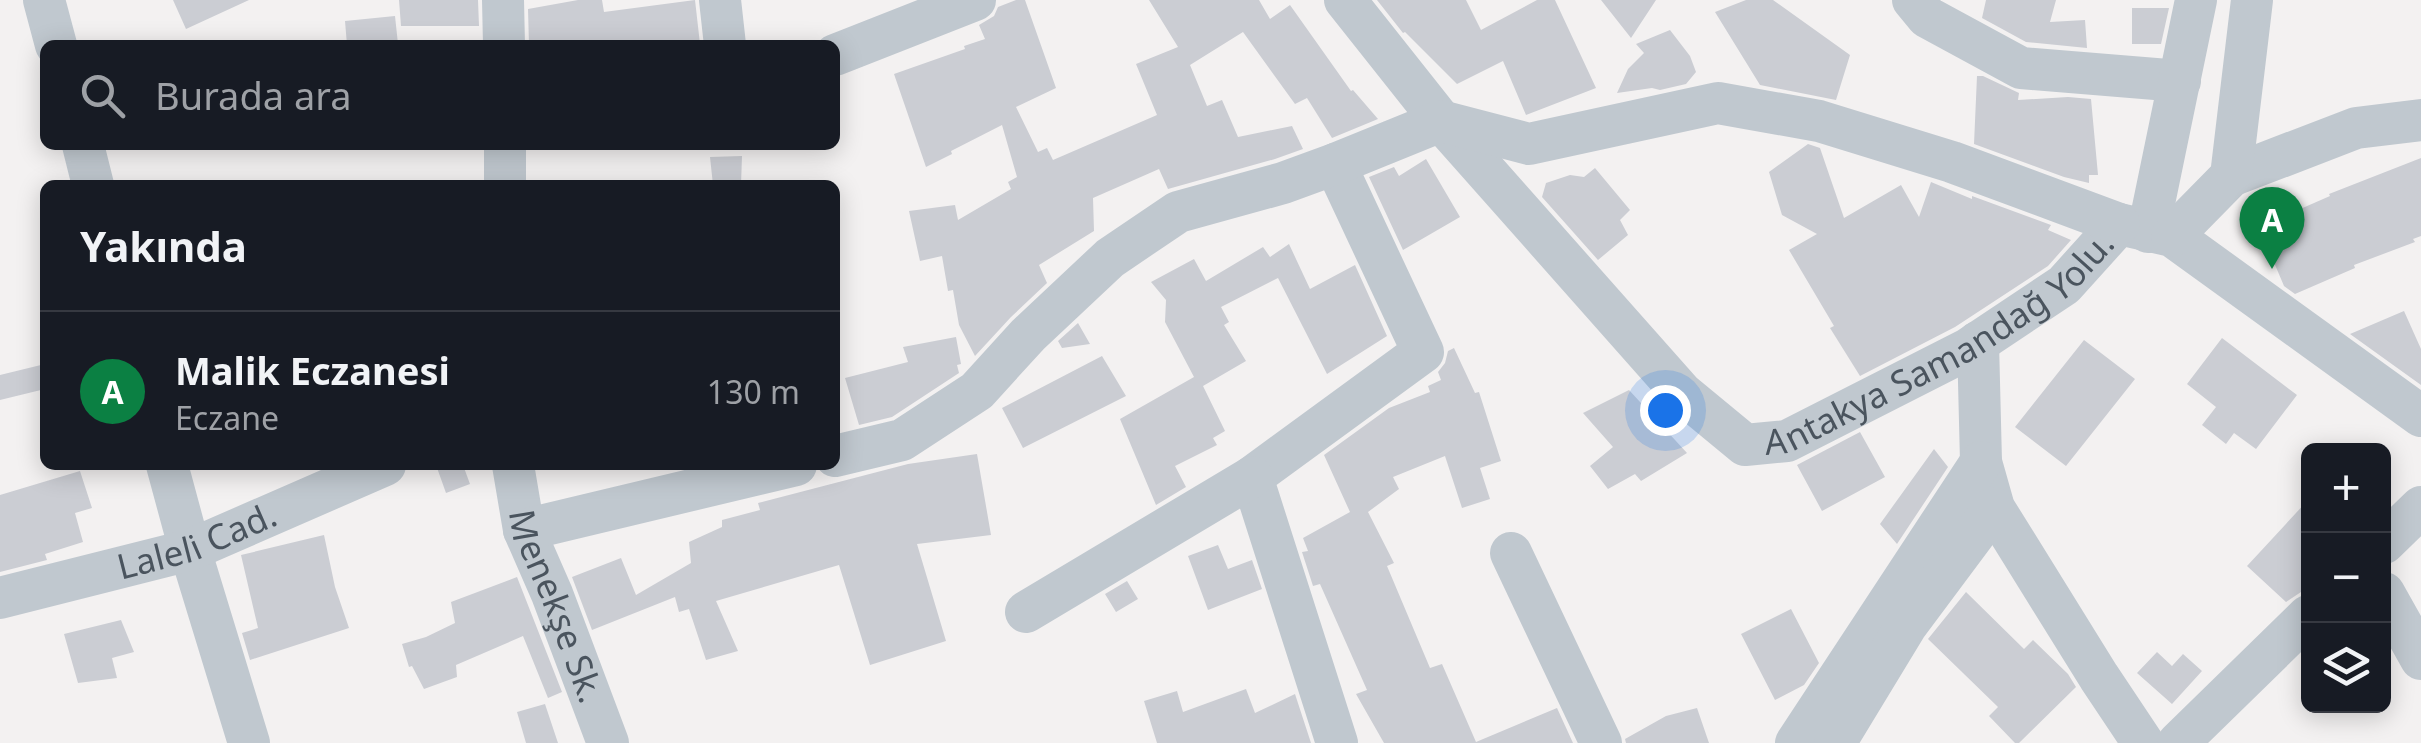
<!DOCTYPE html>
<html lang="tr">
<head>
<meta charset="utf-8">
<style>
	:root { --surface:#171b24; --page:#20242c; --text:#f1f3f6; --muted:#9ea1a6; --line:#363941; --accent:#0b8043 }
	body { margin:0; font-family:"Noto Sans",sans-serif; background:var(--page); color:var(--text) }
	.controls { position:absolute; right:30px; bottom:30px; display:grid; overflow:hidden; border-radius:15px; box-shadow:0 5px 25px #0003 }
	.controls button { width:90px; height:90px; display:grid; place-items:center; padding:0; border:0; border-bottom:2px solid var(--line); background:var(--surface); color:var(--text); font:50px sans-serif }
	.you { position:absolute; left:1665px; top:410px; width:35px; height:35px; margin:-25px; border:8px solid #fff; border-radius:50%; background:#1a73e8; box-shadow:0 0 0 15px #1a73e833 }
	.badge { display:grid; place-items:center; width:65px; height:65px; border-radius:50%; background:var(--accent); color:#fff; font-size:32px; font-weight:700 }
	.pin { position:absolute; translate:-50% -82px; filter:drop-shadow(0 2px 5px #0008) }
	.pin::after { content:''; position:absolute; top:52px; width:35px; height:30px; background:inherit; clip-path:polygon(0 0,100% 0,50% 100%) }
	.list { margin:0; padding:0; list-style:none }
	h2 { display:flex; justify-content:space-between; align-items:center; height:130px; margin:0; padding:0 40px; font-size:42px }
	h2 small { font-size:32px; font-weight:400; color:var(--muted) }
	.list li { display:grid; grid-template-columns:65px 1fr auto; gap:30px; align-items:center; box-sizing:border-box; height:160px; padding:0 40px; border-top:2px solid var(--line) }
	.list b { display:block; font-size:38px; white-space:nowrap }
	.list p { margin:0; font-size:32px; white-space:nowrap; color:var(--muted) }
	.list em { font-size:32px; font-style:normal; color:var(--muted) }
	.icon { flex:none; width:55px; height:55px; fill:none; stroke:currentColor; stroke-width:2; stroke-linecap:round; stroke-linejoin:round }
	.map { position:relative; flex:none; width:2421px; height:743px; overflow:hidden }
	.search { position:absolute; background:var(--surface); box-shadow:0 5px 25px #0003; left:40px; top:40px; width:800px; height:110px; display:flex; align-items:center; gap:25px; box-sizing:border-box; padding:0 35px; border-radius:15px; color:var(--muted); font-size:38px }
	.panel { position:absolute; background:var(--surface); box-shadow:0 5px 25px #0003; left:40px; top:180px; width:800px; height:290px; border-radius:15px }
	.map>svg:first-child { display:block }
	.building { fill:#cbcdd3 }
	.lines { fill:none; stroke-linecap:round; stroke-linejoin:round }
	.minor { stroke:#c0c8cf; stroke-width:42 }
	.labels { text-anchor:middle; stroke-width:10; stroke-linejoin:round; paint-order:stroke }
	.street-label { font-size:35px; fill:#4a545e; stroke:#fff }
</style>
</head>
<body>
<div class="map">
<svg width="2421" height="743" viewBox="0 0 2421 743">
	<rect width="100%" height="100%" fill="#f3f1f1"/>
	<path class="building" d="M173,0H249L186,29Z
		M399,0H478L479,26H401Z
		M578,0H602L604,12L695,0L700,44L529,45L528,9Z
		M1016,0H1025L1056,88L1016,107L1038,152L1047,148L1053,160L1157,115L1136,64L1178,47L1149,0H1259L1270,19L1290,5L1351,91L1353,90L1378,119L1332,138L1307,98L1295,104L1243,32L1190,65L1207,106L1222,100L1238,137L1292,126L1303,149L1275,159L1168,189L1159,169L1093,198L1094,231L1039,265L1047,283L1011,317L975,356L959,325L953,290L948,291L942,256L920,261L909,211L955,205L958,220L1011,189L1008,182L1017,177L1002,125L951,151L952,154L926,167L894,74L965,49L964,46L985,39L979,25L994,16L998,7Z
		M1377,0H1466L1481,30L1537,0H1555L1596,88L1526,115L1503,61L1457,84L1405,32L1403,33Z
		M1601,0H1656L1631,38Z
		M1746,0H1773L1850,55L1836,100L1760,85L1715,12Z
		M1986,0H2056L2050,22L2085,20L2087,48L2026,42L1982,18Z
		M2132,8H2169L2161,44H2132Z
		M395,16L398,44L347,45L345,21Z
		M1670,30L1690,56L1696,72L1686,84L1660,90L1652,88L1617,93L1628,69L1644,53L1636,44Z
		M1977,76H1983L2019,93L2018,100L2068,97L2091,99L2098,175H2089V183L2064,177L1974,144Z
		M1808,144L1820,148L1844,218L1901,185L1919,217L1931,182L1972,199V196L2051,225L2048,230L2071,240L2048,266L1955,327L1860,376L1830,328L1834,326L1789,250L1817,234L1782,215L1769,172Z
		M742,156L741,185H713L710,157Z
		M2421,158V236L2413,239L2415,242L2354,265L2355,268L2295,294L2284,286L2259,227L2330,196L2329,194Z
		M1426,159L1460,217L1403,250L1369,177L1394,167L1399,176Z
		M1595,168L1630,210L1620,220L1628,235L1598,260L1542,197L1546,183L1570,175L1584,177Z
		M1289,244L1310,289L1355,265L1387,336L1327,374L1278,278L1221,307L1229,322L1224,325L1246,361L1203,386L1225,431L1213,438L1217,445L1175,466L1186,487L1156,505L1120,419L1194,377L1165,322L1166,300L1151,282L1194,259L1206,281L1263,247L1270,257Z
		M2404,311L2421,349V385L2350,334Z
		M1078,323L1090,344L1062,348L1058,341Z
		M956,337L961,364L957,365L959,373L892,417L859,425L845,378L908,362L903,347Z
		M2222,338L2297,395L2256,449L2234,433L2226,444L2202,425L2216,407L2187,384Z
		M2084,340L2135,379L2066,466L2015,427Z
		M1454,348L1475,393L1479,392L1501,461L1480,468L1490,499L1462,508L1445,456L1393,477L1399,489L1368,512L1394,563L1387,566L1430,668L1442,664L1476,742L1557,708L1573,743H1384L1356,694L1367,690L1320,584L1313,586L1302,552L1308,551L1303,538L1350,512L1324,455L1389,408L1430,392L1428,386L1441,380L1438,372L1445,363L1448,351Z
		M1102,356L1126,396L1023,448L1002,408Z
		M45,364V389L0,400V375Z
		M1629,390L1687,453L1641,481L1635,474L1608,489L1590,466L1613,447L1583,413Z
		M1860,432L1885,477L1822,511L1797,465Z
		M1934,449L1948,467L1897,544L1880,524Z
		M977,454L991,535L917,544L946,641L870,665L839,565L716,601L738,651L706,660L689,609L679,612L675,597L592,630L572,577L621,558L636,595L691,563L689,542L722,527V520L760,510L758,503L908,464Z
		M436,465H463L470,484L446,493Z
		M80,471L92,508L75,513L83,542L45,554L47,560L0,572V495Z
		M2308,500V592H2301L2286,602L2247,566Z
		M324,535L335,587L349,628L250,660L242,633L258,628L241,555Z
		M1218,545L1228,569L1252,560L1262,589L1208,610L1188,556Z
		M517,577L562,692L548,698L523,636L456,665L457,677L424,689L412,666L409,667L402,644L426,637L455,623L451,602Z
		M1127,581L1138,599L1116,612L1105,594Z
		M1966,592L2024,649L2033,640L2068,674L2076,687L2019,743H2015L1989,716L1998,707L1928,639Z
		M1791,609L1819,663L1804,685L1775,700L1741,634Z
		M121,620L134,652L112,658L117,678L78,683L64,634Z
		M2157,652L2172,666L2183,654L2202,671L2172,704L2137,673Z
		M1246,689L1255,713L1295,694L1311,743H1157L1144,701L1177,691L1183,712Z
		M545,704L558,743H526L517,712Z
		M1697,708L1709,743H1626L1625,739L1666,716Z"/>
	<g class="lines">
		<g class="minor">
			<path d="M44,0L56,45"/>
			<path d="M503,0L504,45"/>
			<path d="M720,0L725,45"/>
			<path id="s1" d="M1345,0L1441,121L1682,393L1745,445L1787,441L1968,349L2064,285L2119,224L2172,236L2421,416"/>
			<path d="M1913,0L1927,17L2021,68L2180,81"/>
			<path d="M835,55L975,0"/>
			<path d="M83,145L93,185"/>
			<path d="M505,145V185"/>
			<path d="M1335,164L1423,352L1252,477L1337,743"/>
			<path d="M2231,176L2356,128L2421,120"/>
			<path d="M2148,232L2196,0"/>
			<path d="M2172,236L2231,176L2252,0"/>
			<path d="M1978,342L1981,462L1994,508L2099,677L2143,743"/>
			<path d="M835,456L902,440L977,391L1028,335L1110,258L1178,212L1283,183L1335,164L1441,121L1529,144L1718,103L1819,121L1952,162L2119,224"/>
			<path d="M167,465L190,550L249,743"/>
			<path id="s2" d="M513,465L524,530L552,594L608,743"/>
			<path d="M524,530L796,465"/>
			<path d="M2384,543L2421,507"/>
			<path d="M1511,553L1601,743"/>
			<path d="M2384,593L2421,659"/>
			<path id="s3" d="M0,598L190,550L385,465"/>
			<path d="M1026,612L1252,477"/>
			<path d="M1796,743L1981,462"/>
			<path d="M1835,743L1906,626L1994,508"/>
			<path d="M2178,743L2308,616"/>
		</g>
	</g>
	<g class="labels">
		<g class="street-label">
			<text dy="12" stroke="none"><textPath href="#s1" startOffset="822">Antakya Samandağ Yolu.</textPath></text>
			<text dy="12" stroke="none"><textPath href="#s3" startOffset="205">Laleli Cad.</textPath></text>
			<text dy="12" stroke="none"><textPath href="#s2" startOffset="148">Menekşe Sk.</textPath></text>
		</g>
	</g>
</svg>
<div class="controls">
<button>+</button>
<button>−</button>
<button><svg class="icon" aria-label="layers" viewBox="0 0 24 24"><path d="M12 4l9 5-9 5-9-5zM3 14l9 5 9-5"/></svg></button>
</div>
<div class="you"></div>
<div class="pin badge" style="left:2272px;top:269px">A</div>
<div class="search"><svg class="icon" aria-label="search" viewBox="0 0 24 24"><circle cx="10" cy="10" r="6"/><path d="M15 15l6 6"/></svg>Burada ara</div>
<section class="panel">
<h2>Yakında<small></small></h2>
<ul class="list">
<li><span class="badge">A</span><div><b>Malik Eczanesi</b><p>Eczane</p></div><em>130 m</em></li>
</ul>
</section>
</div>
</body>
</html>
